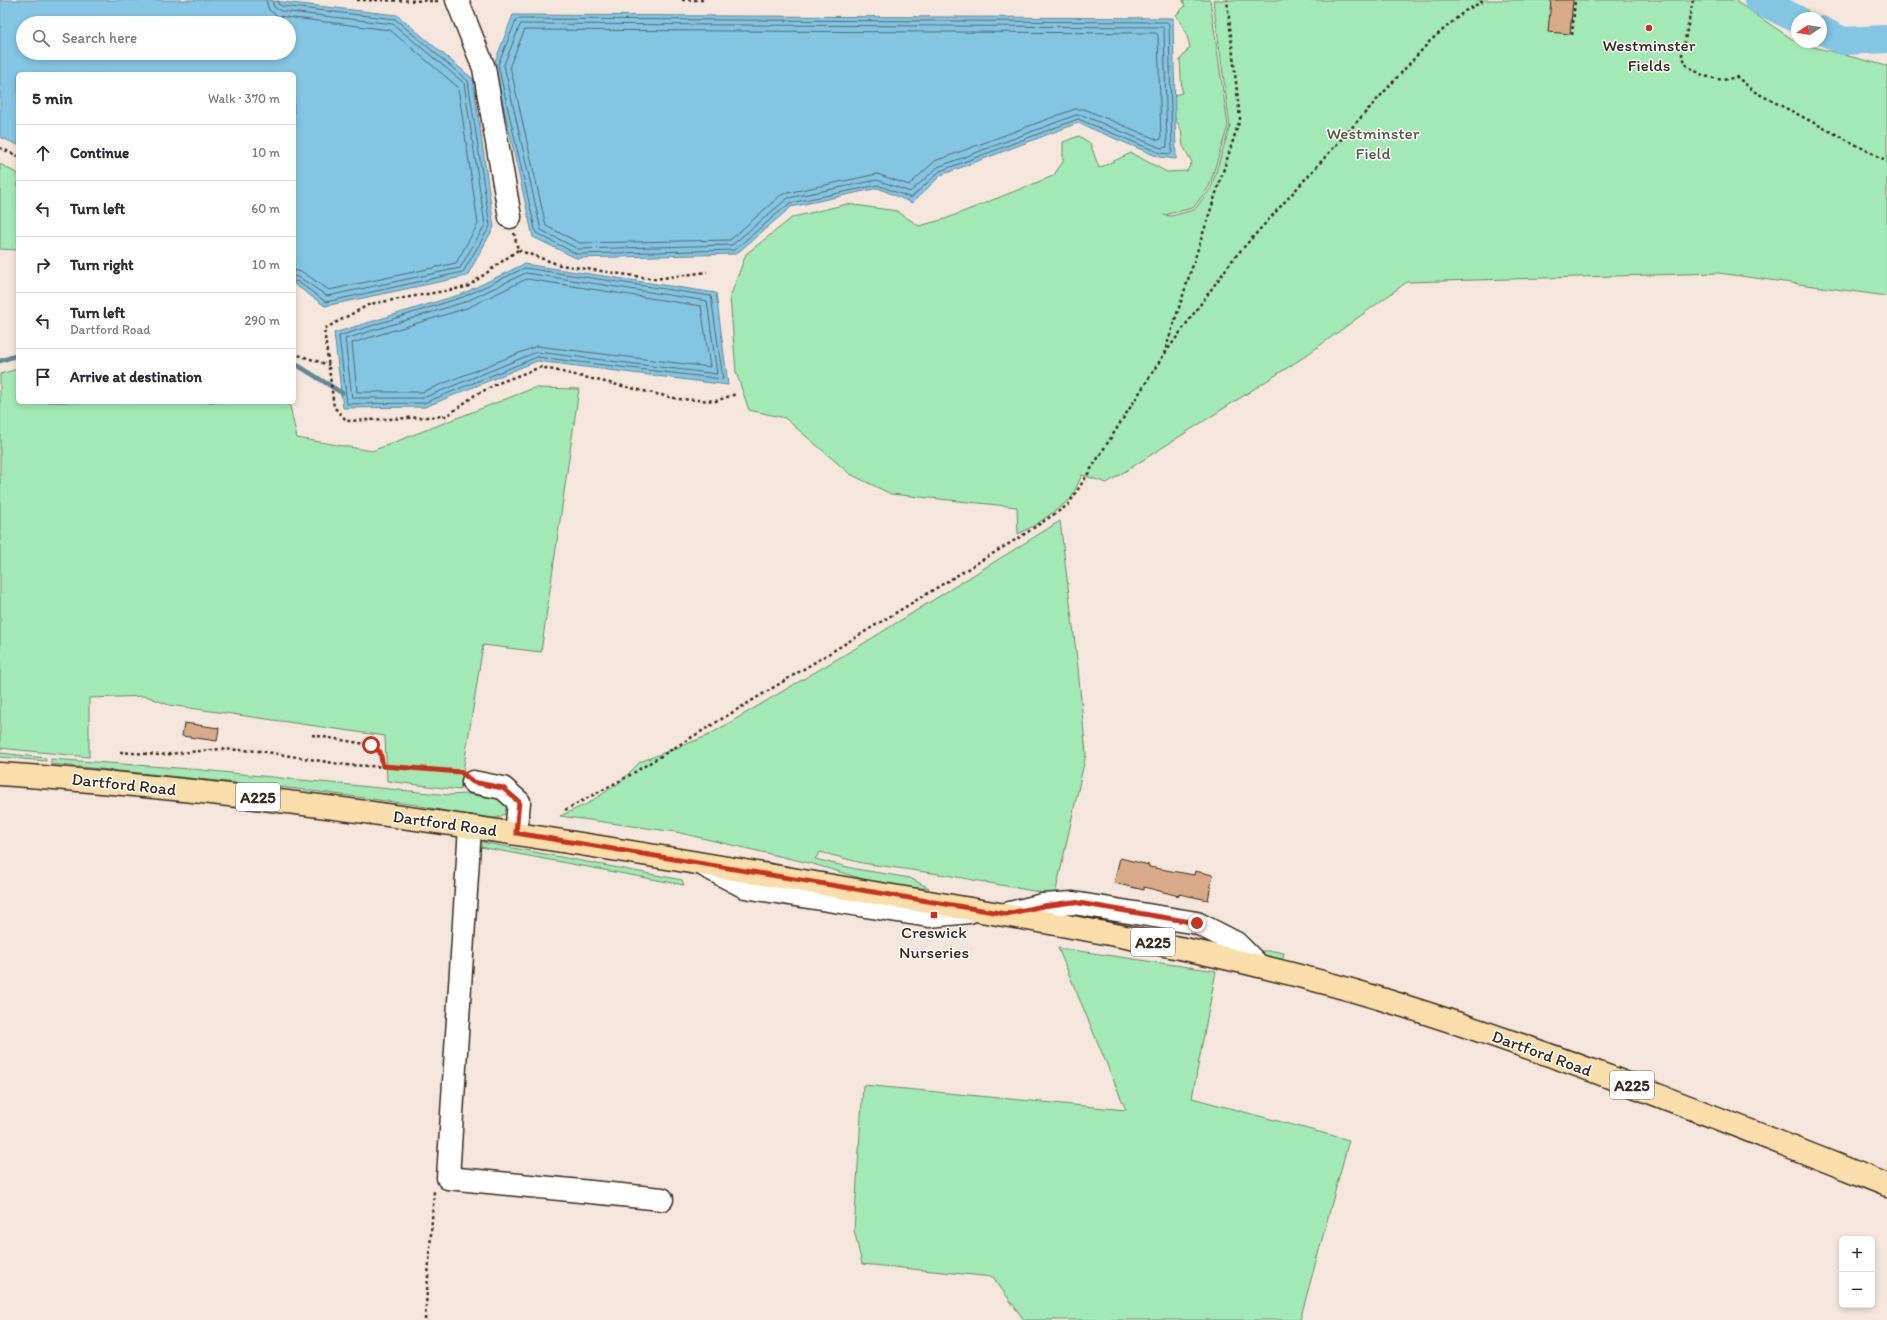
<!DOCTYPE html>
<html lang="en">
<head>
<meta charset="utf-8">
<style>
	:root { --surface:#fff; --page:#f7f7f7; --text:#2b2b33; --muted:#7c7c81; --line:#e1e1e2 }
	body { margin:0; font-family:Itim,sans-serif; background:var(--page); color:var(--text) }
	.controls { position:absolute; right:12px; bottom:12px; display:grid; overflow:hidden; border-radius:6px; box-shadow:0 2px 6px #0003 }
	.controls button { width:36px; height:36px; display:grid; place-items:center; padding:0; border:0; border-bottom:1px solid var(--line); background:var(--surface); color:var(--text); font:20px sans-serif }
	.compass { position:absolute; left:1791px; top:12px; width:36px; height:36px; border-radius:50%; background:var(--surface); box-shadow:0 2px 6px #0003; rotate:258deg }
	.stop { position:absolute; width:12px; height:12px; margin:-9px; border:3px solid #c8321e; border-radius:50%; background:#fff }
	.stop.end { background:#c8321e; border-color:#fff; box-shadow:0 1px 4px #0008 }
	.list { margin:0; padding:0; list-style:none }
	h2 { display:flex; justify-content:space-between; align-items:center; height:52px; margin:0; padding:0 16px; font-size:17px }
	h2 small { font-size:13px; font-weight:400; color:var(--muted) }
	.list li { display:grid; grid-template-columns:26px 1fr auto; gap:12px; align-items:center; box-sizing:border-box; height:56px; padding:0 16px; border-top:1px solid var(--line) }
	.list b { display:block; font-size:15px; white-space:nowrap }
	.list p { margin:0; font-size:13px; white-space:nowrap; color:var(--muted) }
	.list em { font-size:13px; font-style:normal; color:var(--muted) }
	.icon { flex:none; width:22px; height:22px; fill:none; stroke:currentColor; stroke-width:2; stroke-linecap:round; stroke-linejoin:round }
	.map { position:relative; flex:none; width:1887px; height:1320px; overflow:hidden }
	.search { position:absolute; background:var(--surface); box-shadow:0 2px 6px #0003; left:16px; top:16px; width:280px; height:44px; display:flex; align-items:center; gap:10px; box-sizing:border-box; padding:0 14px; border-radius:22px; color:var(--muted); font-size:15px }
	.panel { position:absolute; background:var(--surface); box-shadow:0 2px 6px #0003; left:16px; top:72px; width:280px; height:332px; border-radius:6px }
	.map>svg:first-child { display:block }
	.green { fill:#a2e9b6; stroke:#6e8a6a }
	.water { fill:#83c5e3; stroke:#668794; fill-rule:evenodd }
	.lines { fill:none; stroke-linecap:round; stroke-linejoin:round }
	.shore { stroke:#58686d; stroke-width:1 }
	.stream { stroke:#668794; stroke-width:4.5 }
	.river { stroke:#83c5e3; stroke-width:28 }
	.building { fill:#d9aa8a; stroke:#3b2a1e }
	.minor-casing { stroke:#3b2a1e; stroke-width:25 }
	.major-casing { stroke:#3b2a1e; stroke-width:25 }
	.path { stroke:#3b2a1e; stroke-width:2.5; stroke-dasharray:3 3; stroke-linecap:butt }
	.minor { stroke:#fff; stroke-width:22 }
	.major { stroke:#f9deab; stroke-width:22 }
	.route { stroke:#c8321e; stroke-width:5 }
	.poi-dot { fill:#c8321e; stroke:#fff; stroke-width:1.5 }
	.labels { text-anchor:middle; stroke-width:3; stroke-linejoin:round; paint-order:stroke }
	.shield { fill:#fff; stroke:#766a62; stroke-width:1 }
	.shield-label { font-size:16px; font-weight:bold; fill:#3b2a1e }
	.poi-label { font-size:17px; fill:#3b2a1e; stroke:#fff }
	.park-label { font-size:17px; fill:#555a44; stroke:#fff }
	.street-label { font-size:17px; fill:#3b2a1e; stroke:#fff }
</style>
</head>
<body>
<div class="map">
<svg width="1887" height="1320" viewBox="0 0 1887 1320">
	<rect width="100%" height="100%" fill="#f4e6dc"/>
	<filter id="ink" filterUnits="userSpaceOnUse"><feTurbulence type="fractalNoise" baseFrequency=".025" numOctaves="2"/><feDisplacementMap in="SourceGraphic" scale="8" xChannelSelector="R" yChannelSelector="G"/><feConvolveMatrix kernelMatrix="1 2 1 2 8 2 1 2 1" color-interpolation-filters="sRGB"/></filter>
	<g filter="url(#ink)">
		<path class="green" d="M1183,0H1210L1228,126L1209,187L1193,208L1164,215L1171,216L1194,210L1211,188L1230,126L1213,0H1734L1798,43L1887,66V296L1718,273L1407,282L1301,359L1107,483L1082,475L1071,499L1037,524L1018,534L1017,507L891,494L850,474L785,418L749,410L736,372L730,297L746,254L793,217L847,204L897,211L919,226L945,219L1053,176L1063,162V142L1079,136L1090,143L1099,168L1131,153L1167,172L1187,171L1192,162L1183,146L1181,130L1173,114L1169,96L1182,93L1180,60L1190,47L1186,32L1176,15L1185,6Z
			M0,164L18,174V250L0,249Z
			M18,369V402H289L297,438L372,451L534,388L579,389L541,652L483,645L460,790L387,781L385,736L169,705L146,696L89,698V757L0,748V374Z
			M1060,521L1078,668L1086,754L1055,895L946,875L862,863L820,852L815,859L856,869L910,878L929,888H893L813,864L676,832L560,816L587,804L619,783L640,762L707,736L861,645Z
			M0,753L46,758V761L0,757Z
			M51,759L192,769L449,795L466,794L510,801L507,813L499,817L494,818L456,813L416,805L298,789L51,764Z
			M476,841L682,880L684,885L475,846Z
			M1058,948L1216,971L1192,1098L1349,1140L1300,1320H1024L993,1277L862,1264L854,1230L863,1085L1126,1110Z
			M1255,951H1274L1284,953L1281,965L1270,961Z"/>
		<path class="water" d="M0,0H265L397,15L473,79L494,227L467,276L325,306L294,284V74H18V145L0,137ZM23,23H289V53H23Z
			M513,15L1173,18L1176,159L1159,157L1078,123L941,175L912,203L878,188L791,207L736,254L576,258L533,237L494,64Z
			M524,264L716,293L728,385L537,361L425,407L343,408L334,333L462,294Z"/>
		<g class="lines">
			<path class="shore" d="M266,0L269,10L278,16L390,30L458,87L478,224L456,263L329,290L304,273L294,270
				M272,0L274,7L281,11L393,24L464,83L485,225L460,268L327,296L300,278L294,276
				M278,0V4L282,6L395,19L468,81L490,226L463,272L326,302L298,282L294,281
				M517,19L1167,22L1169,24L1172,153L1170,154L1160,153L1078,119L940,171L911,198L878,185L790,203L734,250L577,254L536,233L498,65Z
				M521,24L1162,27L1164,29L1167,147L1161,148L1082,115H1076L938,167L910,192L877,180L788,198L732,245L578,249L541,230L504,65Z
				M525,30L1156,33L1158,35L1161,139L1158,140L1084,109H1075L935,161L909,185L877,174L787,193L781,195L730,240L580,243L546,226L510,66Z
				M525,268L711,296L723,379L537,357L424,403L347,404L339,336L463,297Z
				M526,273L707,301L717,374L537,352L423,398H352L345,339L465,302Z
				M527,279L701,306L710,367L537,346L422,392H357L352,343L467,308Z"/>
			<path class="stream" d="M0,361L18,355
				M294,363L342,393"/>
			<path class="river" d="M1758,0L1797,19
				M1821,30L1843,41L1887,39"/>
		</g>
		<path class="building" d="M1551,0H1573L1570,34L1548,32Z
			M184,723L219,728L217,741L182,736Z
			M1120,858L1149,865V867L1194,875L1195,871L1213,875L1208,900L1179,894V896L1144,887V890L1114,883Z"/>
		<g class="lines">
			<g class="minor-casing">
				<path id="minor" d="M457,0L484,68L510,217
					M473,782L503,788L519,802L516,833
					M470,827L448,1178L662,1199
					M705,866L745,887L929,916L969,912
					M1006,914L1043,905L1073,903L1197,923L1236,943L1257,964"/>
			</g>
			<g class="major-casing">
				<path id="major" d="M0,774C266,792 529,834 792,879C988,913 1184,940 1375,997C1549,1050 1718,1118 1887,1185"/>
			</g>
			<path class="path" d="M357,0L439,1
				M682,0H705
				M1693,0L1682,55L1687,66L1704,76L1723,80L1737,77L1755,92L1887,161
				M1572,35L1575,0
				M0,148L18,156
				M514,233L518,250L560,265L655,279L707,272
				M518,250L467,287L370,304L324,329L334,407L347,421L447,416L475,395L501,382L541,367L678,399L716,401L736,394
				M294,352L295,354L329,365
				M1164,354L1240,119L1227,0
				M312,735L371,745L380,752L383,767
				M120,752L160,755L220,749L260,751L346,765L417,768L458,772
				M565,810L625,778L1020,537L1068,505L1163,356L1234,258L1430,41L1465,11L1485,0
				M425,1320L434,1191"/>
			<use href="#minor" class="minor"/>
			<use href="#major" class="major"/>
		</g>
	</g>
	<g class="lines" filter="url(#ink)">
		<path class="route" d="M371,745L380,752L383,766L461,772L473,782L503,788L519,802L516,833L1006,914L1043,906L1073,902L1197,923"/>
	</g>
	<g class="poi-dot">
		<circle cx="1649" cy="28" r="4"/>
		<rect x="930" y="911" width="8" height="8" rx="2"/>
	</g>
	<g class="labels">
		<g class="shield">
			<rect x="236" y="783" width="44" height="28" rx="3"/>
			<rect x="1131" y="928" width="44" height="28" rx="3"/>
			<rect x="1610" y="1071" width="44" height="28" rx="3"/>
		</g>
		<g class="shield-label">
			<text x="258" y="803">A225</text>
			<text x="1153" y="948">A225</text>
			<text x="1632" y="1091">A225</text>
		</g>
		<g class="poi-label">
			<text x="1649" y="51">Westminster<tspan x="1649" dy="20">Fields</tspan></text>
			<text x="934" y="938">Creswick<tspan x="934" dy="20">Nurseries</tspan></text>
		</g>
		<g class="park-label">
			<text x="1373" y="139">Westminster<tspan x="1373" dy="20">Field</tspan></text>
		</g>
		<g class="street-label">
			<text transform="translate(124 784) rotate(6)" y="6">Dartford Road</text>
			<text transform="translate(445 823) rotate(8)" y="6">Dartford Road</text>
			<text transform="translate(1542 1053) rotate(20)" y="6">Dartford Road</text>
		</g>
	</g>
</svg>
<div class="controls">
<button>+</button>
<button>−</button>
</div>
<svg class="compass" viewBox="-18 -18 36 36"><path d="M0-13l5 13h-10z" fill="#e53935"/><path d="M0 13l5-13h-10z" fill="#7c7c81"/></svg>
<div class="stop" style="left:371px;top:745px"></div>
<div class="stop end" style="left:1197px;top:923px"></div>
<div class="search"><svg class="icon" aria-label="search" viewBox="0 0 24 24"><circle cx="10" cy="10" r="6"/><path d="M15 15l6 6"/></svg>Search here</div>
<section class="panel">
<h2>5 min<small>Walk · 370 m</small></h2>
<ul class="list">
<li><svg class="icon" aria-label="ahead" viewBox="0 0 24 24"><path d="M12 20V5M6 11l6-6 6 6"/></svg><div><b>Continue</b></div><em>10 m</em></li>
<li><svg class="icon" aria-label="left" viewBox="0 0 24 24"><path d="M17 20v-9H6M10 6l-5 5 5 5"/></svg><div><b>Turn left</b></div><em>60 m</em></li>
<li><svg class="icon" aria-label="right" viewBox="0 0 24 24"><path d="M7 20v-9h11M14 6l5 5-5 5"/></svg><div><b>Turn right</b></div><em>10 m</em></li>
<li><svg class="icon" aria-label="left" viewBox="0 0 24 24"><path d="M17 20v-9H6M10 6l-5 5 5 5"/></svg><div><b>Turn left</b><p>Dartford Road</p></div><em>290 m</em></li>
<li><svg class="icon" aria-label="arrive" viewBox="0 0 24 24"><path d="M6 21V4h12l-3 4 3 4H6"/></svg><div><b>Arrive at destination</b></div></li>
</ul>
</section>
</div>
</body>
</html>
